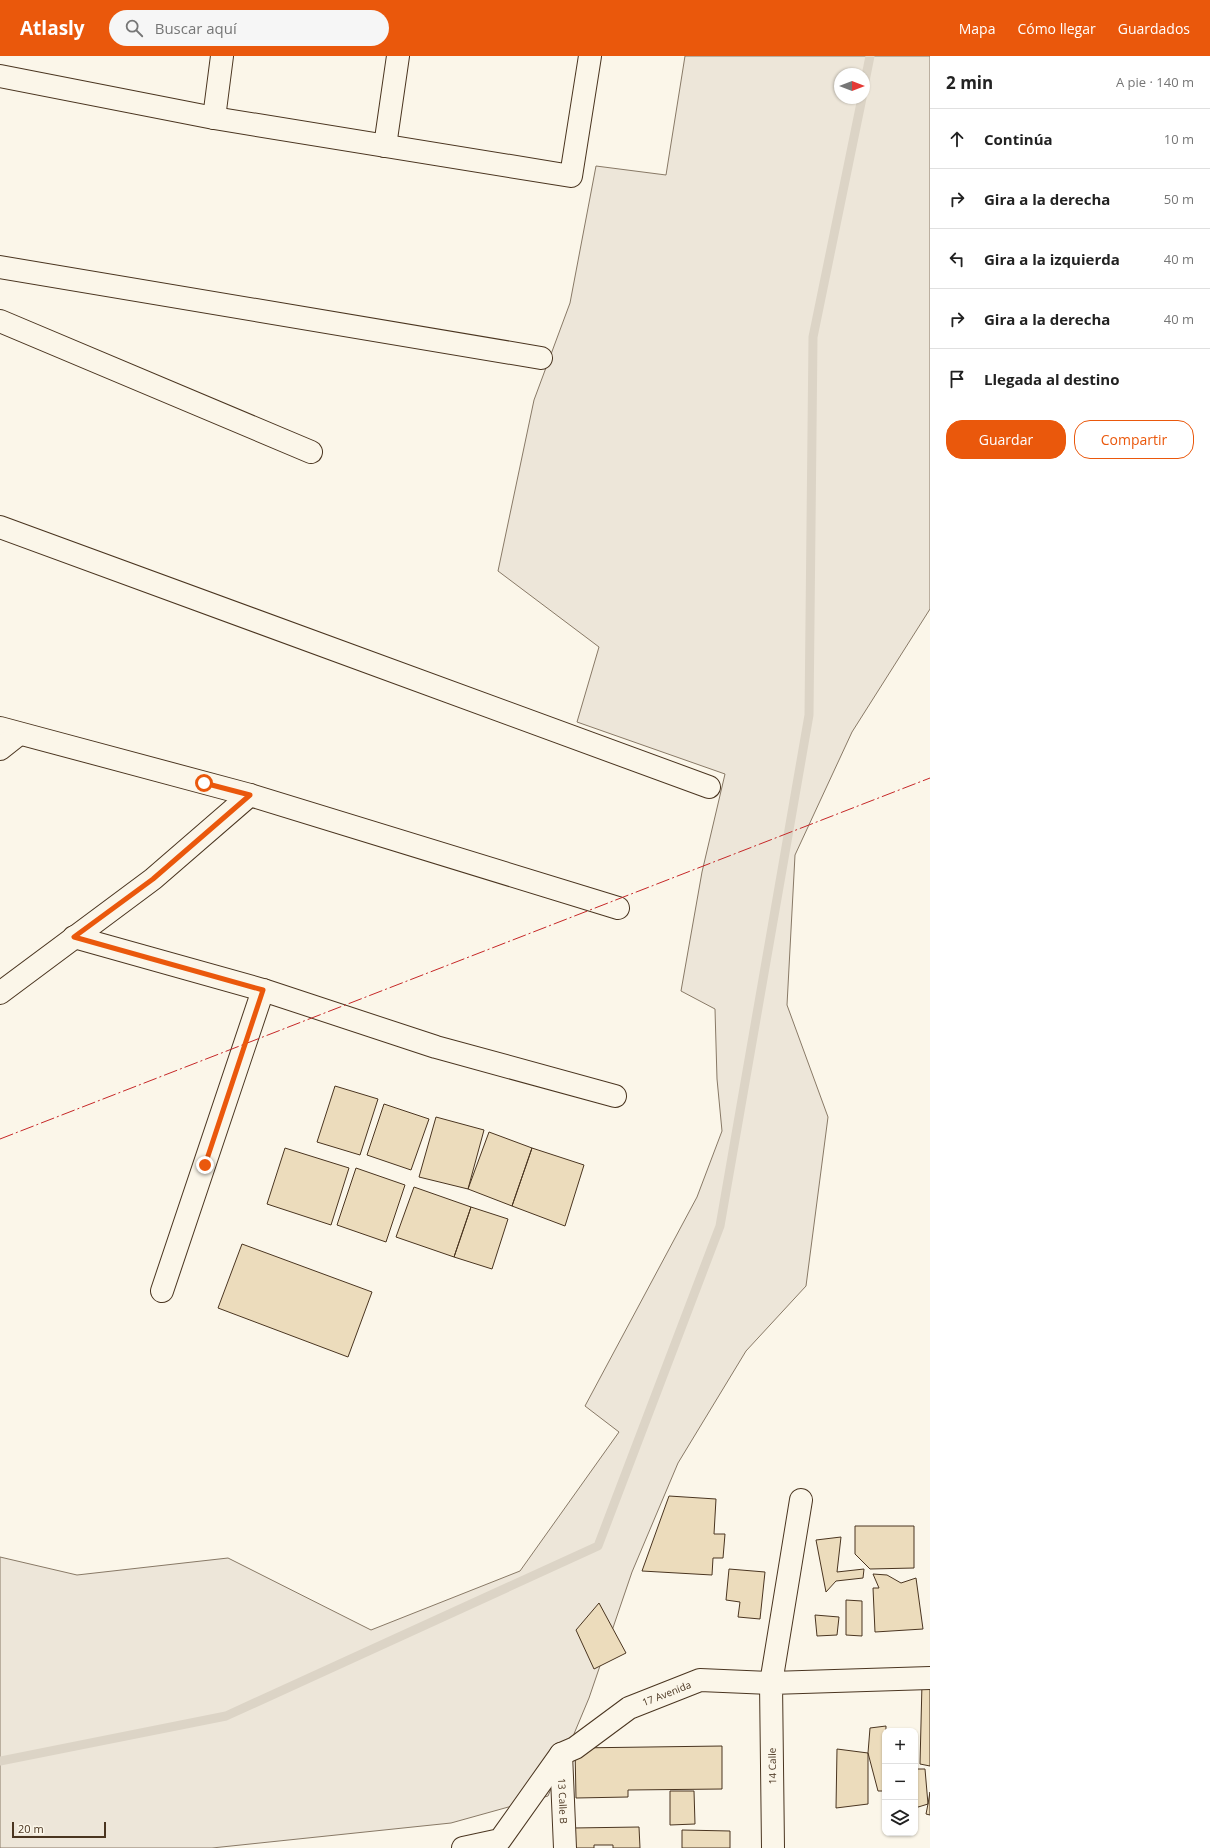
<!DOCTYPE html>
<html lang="es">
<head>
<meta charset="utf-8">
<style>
	:root { --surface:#fff; --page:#f6f6f6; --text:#222; --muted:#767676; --line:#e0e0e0; --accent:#ea580c }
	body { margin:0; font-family:"Open Sans",sans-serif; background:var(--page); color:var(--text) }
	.controls { position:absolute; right:12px; bottom:12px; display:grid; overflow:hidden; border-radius:8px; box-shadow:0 1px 3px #0004 }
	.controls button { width:36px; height:36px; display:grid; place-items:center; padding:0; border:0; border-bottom:1px solid var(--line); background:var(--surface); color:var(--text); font:20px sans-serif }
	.compass { position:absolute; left:834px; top:12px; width:36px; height:36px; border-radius:50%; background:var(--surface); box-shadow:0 1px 3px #0004; rotate:90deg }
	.scale { position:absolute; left:12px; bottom:10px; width:94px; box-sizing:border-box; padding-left:4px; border:2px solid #4a3520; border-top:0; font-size:11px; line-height:14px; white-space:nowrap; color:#4a3520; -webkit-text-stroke:3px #fbf6e9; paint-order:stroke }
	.stop { position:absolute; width:12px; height:12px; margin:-9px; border:3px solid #ea580c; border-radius:50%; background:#fff }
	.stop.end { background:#ea580c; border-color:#fff; box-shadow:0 1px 4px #0008 }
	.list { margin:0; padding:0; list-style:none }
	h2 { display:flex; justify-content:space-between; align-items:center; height:52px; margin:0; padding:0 16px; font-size:17px }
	h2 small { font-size:13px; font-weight:400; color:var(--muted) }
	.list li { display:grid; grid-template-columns:26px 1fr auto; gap:12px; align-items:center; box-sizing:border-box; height:60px; padding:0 16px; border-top:1px solid var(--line) }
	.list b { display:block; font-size:15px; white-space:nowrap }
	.list em { font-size:13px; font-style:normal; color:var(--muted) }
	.actions { display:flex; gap:8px; padding:12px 16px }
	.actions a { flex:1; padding:9px 0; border:1px solid var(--accent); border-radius:16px; text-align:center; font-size:14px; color:var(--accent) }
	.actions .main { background:var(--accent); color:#fff }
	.icon { flex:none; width:22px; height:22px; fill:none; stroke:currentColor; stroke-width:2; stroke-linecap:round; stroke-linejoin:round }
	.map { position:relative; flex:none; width:930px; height:1792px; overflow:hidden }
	header { display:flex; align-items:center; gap:24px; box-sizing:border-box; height:56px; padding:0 20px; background:var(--accent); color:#fff }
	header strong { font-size:19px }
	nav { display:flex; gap:22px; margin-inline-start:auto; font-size:14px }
	.search { width:280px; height:36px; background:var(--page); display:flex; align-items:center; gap:10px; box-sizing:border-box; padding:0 14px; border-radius:22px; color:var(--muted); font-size:15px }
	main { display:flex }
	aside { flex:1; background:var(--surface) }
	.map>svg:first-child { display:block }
	.green { fill:#ede6d9; stroke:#887966; fill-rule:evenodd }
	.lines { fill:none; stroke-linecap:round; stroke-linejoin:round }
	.stream { stroke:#dcd4c6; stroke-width:9 }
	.building { fill:#ecdcbc; stroke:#4a3520 }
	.street-casing { stroke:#4a3520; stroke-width:24 }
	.secondary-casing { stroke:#4a3520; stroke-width:24 }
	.street { stroke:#fbf6e9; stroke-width:22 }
	.secondary { stroke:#fbf6e9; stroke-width:22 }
	.power { stroke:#c62828; stroke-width:1; stroke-dasharray:14 3 2 3; stroke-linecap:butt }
	.route { stroke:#ea580c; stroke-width:5 }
	.labels { text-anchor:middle; stroke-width:3; stroke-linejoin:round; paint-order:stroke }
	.street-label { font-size:10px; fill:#4a3520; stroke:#fbf6e9 }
</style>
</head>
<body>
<header>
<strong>Atlasly</strong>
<div class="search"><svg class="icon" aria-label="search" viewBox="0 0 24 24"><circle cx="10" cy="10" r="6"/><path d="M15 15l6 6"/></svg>Buscar aquí</div>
<nav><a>Mapa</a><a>Cómo llegar</a><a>Guardados</a></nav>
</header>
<main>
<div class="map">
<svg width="930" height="1792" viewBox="0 0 930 1792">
	<rect width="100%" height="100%" fill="#fbf6e9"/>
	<path class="green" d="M685,0H930V553L852,676L795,799L787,949L828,1061L806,1230L746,1295L678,1407L632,1516L589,1642L548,1740L451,1767L212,1792H0V1501L77,1519L228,1502L371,1574L520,1515L619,1376L585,1350L697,1141L722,1075L717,1023L715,953L681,935L702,816L725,718L577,666L599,591L498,515L534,344L570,247L596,110L666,119ZM840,18H864V42H840Z"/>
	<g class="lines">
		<path class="stream" d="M864,30L870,0
			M0,1705L226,1660L598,1490L720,1170L809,659L813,281L862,42"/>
	</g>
	<path class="building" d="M335,1030L378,1043L360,1099L317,1086Z
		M384,1048L429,1063L411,1114L367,1099Z
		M436,1061L484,1074L468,1133L419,1121Z
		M489,1076L532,1092L512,1150L468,1133Z
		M285,1092L349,1112L331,1169L267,1148Z
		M532,1092L584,1109L565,1170L512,1150Z
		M356,1112L405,1129L386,1186L337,1169Z
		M414,1131L471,1151L454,1201L396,1181Z
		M471,1151L508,1163L492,1213L454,1201Z
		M242,1188L372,1236L348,1301L218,1252Z
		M669,1440L716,1443L714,1478H725L723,1502H713L712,1519L642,1515Z
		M855,1470H914V1512L870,1513L855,1498Z
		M841,1481L837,1516L864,1513L863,1522L836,1525L826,1536L816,1484Z
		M729,1513L765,1516L760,1563L738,1561L740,1546L726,1544Z
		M873,1518L887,1519L901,1527L916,1522L923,1573L875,1576L873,1532H879Z
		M846,1544L862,1545V1580L846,1579Z
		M599,1547L626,1597L594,1613L576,1574Z
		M815,1559L839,1561L837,1579L817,1580Z
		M922,1627H930V1710L920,1708Z
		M886,1670L885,1735H878L868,1697L870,1672Z
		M722,1690V1733L628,1734V1741L576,1742L575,1692Z
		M837,1693L868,1697V1748L836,1752Z
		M915,1713H925L928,1748L915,1752Z
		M670,1735H694L695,1768L670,1769Z
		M930,1736V1759L926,1758L928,1748Z
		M639,1771L640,1792H613V1789H594V1792H573V1772Z
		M682,1774L730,1775V1792H682Z"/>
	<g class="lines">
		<g class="street-casing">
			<g id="street">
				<path d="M0,20L214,62L571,120L590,0"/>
				<path d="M214,62L222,0"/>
				<path d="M385,90L398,0"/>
				<path d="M0,211L541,302"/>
				<path d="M0,265L311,396"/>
				<path d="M0,471L709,731"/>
				<path d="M0,672L250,739L618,852"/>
				<path d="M0,693L19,678"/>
				<path d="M74,881L263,934L436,991L615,1040"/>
				<path d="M0,937L153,823L250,739"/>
				<path d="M162,1235L263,934"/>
				<path id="s1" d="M561,1698L565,1792"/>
				<path id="s2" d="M463,1792L500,1784L561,1698L575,1692L629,1652L700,1624L771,1627L801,1444"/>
			</g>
		</g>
		<g class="secondary-casing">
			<path id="secondary" d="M773,1792L771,1627L930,1622"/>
		</g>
		<use href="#street" class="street"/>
		<use href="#secondary" class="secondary"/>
		<path class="power" d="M0,1083L930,722"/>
	</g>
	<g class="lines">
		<path class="route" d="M204,727L250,739L153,823L74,881L263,934L205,1109"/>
	</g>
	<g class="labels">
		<g class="street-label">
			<text dy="4" stroke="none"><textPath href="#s2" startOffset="266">17 Avenida</textPath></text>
			<text transform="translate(772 1710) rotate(-91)" y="4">14 Calle</text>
			<text dy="4" stroke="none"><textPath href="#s1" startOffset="47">13 Calle B</textPath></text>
		</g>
	</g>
</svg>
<div class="controls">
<button>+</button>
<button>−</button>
<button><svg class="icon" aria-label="layers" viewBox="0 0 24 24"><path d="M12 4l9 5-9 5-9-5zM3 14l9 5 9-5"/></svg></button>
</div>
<svg class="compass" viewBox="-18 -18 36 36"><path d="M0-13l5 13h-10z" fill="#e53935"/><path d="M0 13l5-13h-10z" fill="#767676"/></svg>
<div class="scale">20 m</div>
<div class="stop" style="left:204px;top:727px"></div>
<div class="stop end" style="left:205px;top:1109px"></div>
</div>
<aside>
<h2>2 min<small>A pie · 140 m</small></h2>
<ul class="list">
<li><svg class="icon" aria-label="ahead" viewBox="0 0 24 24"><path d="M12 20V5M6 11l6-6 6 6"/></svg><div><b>Continúa</b></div><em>10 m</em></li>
<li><svg class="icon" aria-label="right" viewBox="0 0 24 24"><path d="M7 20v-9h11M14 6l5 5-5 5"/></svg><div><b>Gira a la derecha</b></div><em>50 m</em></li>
<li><svg class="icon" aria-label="left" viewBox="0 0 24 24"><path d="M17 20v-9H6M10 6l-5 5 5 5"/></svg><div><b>Gira a la izquierda</b></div><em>40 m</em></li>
<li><svg class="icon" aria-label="right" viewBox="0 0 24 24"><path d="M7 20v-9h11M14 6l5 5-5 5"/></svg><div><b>Gira a la derecha</b></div><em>40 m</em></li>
<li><svg class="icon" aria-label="arrive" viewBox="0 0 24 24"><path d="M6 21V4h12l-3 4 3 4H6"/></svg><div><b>Llegada al destino</b></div></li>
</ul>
<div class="actions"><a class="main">Guardar</a><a>Compartir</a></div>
</aside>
</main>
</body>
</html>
